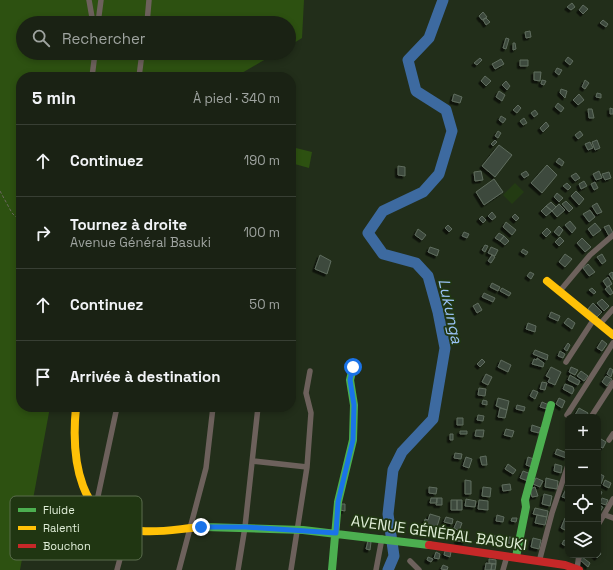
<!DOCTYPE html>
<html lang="fr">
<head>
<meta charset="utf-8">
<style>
	:root { --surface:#1a2214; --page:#232a1d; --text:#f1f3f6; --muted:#9fa4a0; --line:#383f34 }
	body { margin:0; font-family:"Space Grotesk",sans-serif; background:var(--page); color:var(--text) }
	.controls { position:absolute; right:12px; bottom:12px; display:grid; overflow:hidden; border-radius:8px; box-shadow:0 2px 6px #0003 }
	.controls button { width:36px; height:36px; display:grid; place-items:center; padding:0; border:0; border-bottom:1px solid var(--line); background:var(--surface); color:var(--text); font:20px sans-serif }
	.stop { position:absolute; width:12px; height:12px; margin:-9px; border:3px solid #1a73e8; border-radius:50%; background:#fff }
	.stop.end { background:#1a73e8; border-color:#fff; box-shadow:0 1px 4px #0008 }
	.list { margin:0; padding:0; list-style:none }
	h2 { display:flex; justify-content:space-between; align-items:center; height:52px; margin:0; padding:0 16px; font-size:17px }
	h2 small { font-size:13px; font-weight:400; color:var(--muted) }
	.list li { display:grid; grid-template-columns:26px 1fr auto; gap:12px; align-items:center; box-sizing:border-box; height:72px; padding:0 16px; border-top:1px solid var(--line) }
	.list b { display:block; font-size:15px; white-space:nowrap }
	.list p { margin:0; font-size:13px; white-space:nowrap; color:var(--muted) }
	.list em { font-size:13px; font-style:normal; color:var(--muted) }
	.icon { flex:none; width:22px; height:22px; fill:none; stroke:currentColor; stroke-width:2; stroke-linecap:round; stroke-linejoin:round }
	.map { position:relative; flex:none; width:613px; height:570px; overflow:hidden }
	.search { position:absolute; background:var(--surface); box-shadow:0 2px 6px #0003; left:16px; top:16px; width:280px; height:44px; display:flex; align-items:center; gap:10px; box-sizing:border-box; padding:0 14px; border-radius:22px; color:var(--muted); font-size:15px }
	.panel { position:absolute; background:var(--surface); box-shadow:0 2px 6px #0003; left:16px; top:72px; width:280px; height:340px; border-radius:16px }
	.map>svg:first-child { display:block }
	.built { fill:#233b13 }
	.green { fill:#2d5111 }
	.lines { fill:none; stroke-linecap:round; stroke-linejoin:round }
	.river { stroke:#3d6aa0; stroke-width:11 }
	.building { fill:#3c4a3c; stroke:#606d5f; filter:url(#shadow) }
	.path { stroke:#6c6860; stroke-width:1; stroke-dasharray:3 2; stroke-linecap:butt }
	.street { stroke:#6d615c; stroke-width:5.5 }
	.fast { stroke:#4caf50; stroke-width:8 }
	.slow { stroke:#ffc107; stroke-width:8 }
	.jam { stroke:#c62828; stroke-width:8 }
	.route { stroke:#1a73e8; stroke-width:5 }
	.labels { text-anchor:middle; stroke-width:3.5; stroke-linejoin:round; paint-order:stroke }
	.street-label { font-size:15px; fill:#e0eed8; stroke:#203612 }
	.water-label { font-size:16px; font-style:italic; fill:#9ac1f4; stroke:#203612 }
	.key { fill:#203612; stroke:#5a6d4d; stroke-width:1 }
	.key-label { font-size:11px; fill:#e0eed8 }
</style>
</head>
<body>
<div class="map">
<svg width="613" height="570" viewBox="0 0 613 570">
	<defs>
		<filter id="shadow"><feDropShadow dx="-2.5" dy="2.5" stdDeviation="0" flood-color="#0009"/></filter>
	</defs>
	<rect width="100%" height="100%" fill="#222e1a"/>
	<path class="built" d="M515,183L524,192L512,204L503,195Z"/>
	<path class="green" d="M0,0H304L302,38L289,46V23H23V53H276L235,77H21V407H50L20,570H0Z
		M292,147L312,152L309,168L291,163Z"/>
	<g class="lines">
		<path class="river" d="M388,570L394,556L388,514L393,470L402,452L433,419L445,348L438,312L428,276L416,263L383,254L368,233L383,211L423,192L439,174L452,131L446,110L416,91L408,60L429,38L443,0"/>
	</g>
	<path class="building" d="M572,3L575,7L571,10L567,7Z
		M583,5L588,9L583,14L579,10Z
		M483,12L487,17L482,20L479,16Z
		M486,18L490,22L486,25L483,20Z
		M603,20L608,24L606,27L600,23Z
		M530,31L531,37L526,38L525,32Z
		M506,38L509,39L506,49L503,48Z
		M513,43H515L516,49L513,50Z
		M568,57L573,61L570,65L565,61Z
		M480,58L482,60L477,65L474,63Z
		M501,59L504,64L495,69L492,64Z
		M520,60H528V66H520Z
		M557,68L562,70L559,75L555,72Z
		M534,72H541L540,81L534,80Z
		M485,76L491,81L486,86L481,81Z
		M542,80L546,81L544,85L541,84Z
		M585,80L589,83L585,89L582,87Z
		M506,81L510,86L507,90L502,85Z
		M561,89L567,91L565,98L560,93Z
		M499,91L505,95L502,101L496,97Z
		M597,93L601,94V98L596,97Z
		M454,94L462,97L460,103L452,101Z
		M579,94L584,100L578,105L573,100Z
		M558,103L564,108L561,112L555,107Z
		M518,105L521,108L517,113L513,110Z
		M610,108L613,109V114H610Z
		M588,109H592L594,118H589Z
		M535,110L538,114L534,117L531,113Z
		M501,116L506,119L503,123L499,120Z
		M524,118L527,123L523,125L520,121Z
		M546,122L549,126L543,132L540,128Z
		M498,131L501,133L498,138L495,136Z
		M580,131L583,135L578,139L575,135Z
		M495,140L497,142L493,146L491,144Z
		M597,140L600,148L595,150L592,142Z
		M590,142L593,148L588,150L585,144Z
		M499,145L512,155L495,177L482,166Z
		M559,158L564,162L562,166L556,162Z
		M547,165L557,175L542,193L531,183Z
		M398,166L405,167V176L398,175Z
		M481,171L483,180L475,181L474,172Z
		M526,171L529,175L524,178L521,174Z
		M599,171L602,178L596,180L593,174Z
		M609,172L611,178L605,180L602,174Z
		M576,173L580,178L575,181L571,176Z
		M494,179L503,192L484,205L476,192Z
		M584,181L587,186L581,189L579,184Z
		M595,182L598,188L594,190L591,184Z
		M567,183L571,187L568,190L563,186Z
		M576,191L584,199L579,205L571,196Z
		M557,193L563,198L559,202L554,197Z
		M566,201L573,208L569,212L562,204Z
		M551,202L556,207L552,211L546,206Z
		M597,203L602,212L597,214L592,206Z
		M559,204L565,210L557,217L552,211Z
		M546,206L552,211L546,216L541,211Z
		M590,210L595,217L589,222L583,214Z
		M492,212L496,217L492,220L488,216Z
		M515,214L519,218L516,221L512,217Z
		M482,216L486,220L483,223L479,219Z
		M570,221L576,228L572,233L565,225Z
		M506,222L516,230L512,235L503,227Z
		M595,223L601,230L593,236L588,229Z
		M448,225L452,229L449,232L445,228Z
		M609,225L613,233L609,236L604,227Z
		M559,226L563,230L559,236L554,232Z
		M547,228L551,232L546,237L542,233Z
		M418,229L426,235L422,240L415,235Z
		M464,232L469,234L467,238L462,236Z
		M499,233L504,236L500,241L495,238Z
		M504,236L509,241L505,245L500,241Z
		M560,237L564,241L559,246L555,242Z
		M582,238L591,247L585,252L577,243Z
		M485,245L488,246L485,252L482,250Z
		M430,247L439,250L437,256L428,252Z
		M491,247L498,250L495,256L488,253Z
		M523,249L528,252L526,255L521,252Z
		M565,254L572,259L565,267L559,262Z
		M602,254L606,261L602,264L597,257Z
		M320,255L331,261L327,274L315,269Z
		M492,255L495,257L491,263L488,261Z
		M588,264L595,272L589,276L583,268Z
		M530,272L534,274L531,279L527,276Z
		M612,272L613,273V280L609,274Z
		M608,277L612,284L607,287L603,281Z
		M492,283L500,287L498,291L490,287Z
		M609,286L613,293L610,295L605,289Z
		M502,288L511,293L509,296L500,291Z
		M592,288L596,292L594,294L589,290Z
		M484,293L495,298L493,302L482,297Z
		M602,299L609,306L604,311L597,303Z
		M478,303L482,310L477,313L473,306Z
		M593,303L602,312L597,317L588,309Z
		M551,312L560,316L558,321L549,317Z
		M568,318L575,323L572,329L564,323Z
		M528,323L536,326L535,332L526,329Z
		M602,340L607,344L602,351L597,348Z
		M568,343L570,345L567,351L564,349Z
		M535,350L548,355L547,360L533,354Z
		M560,351L565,354L563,358L558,356Z
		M537,358L544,363L543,367L532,364L534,359L537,360Z
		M482,359L485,362L480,367L477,364Z
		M501,360L511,365L508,372L498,367Z
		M551,367L561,372L555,385L548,382L550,378L546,376Z
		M571,367L578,370L575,375L569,372Z
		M610,368L613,370L611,377L607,374Z
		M581,371L588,376L584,381L577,376Z
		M486,374L492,377L488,385L482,382Z
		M570,375L580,381L578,385L568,380Z
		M606,376L612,379L607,386L602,382Z
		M542,382L547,383L545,390L540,389Z
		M565,384L573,387L574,390L572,394L563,389Z
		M479,388L486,389L485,396L478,395Z
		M533,390L538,392L535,399L530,396Z
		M498,398L509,401L507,410L496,406Z
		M559,398L565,401L562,408L556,404Z
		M483,400L487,401V405L482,404Z
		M542,402L549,405L547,409L540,407Z
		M517,405L525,407L524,411L516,409Z
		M500,408L507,410L505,418L498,417Z
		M579,408L588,413L586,417L575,415Z
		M478,415L484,416L483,421L477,420Z
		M457,418H463V425H457Z
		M532,425L541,428L539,433L531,431Z
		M506,429L514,431L512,437L504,435Z
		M476,430H484L483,437L475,436Z
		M460,431H467V434H460Z
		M450,434H453V440H450Z
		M601,439L606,442L603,448L598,446Z
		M557,449L567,453L566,458L555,454Z
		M455,453L462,454L461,459L454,458Z
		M486,456L487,465H482L480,457Z
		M466,457L472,459L469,468L463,466Z
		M528,457L534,459L532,467L526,465Z
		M508,464L516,470L513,474L505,469Z
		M555,464L562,466L561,473L554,471Z
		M523,471L531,474L528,481L520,478Z
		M598,473L604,476L601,484L598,482Z
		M536,478L543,481L540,487L533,484Z
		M546,478L558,481L557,489L545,487Z
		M465,480L471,481V494H465Z
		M605,480L611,483L609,488L603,485Z
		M510,484L511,490L503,491L502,485Z
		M429,487L437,488L436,494L429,493Z
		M483,487L491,488L490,497L482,496Z
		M535,487L538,496L532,497L530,489Z
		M566,489L568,490V499L562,497Z
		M598,490L602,492L598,501Z
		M544,494L552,496L550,506L542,504Z
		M431,498H437V503H430Z
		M437,498H442V505H436Z
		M602,498L608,500L606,505L600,503Z
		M466,499L476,501L475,507L465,506Z
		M451,500H457V510H451Z
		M457,500H462V510H457Z
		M479,500L488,501V510L478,509Z
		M341,504H345V511L340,510Z
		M599,505L603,507L600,512L598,511Z
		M535,508L548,511L547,517L533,514Z
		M430,514L440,517L435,533L423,529L425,519L428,520Z
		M497,515L504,517L503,522L496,521Z
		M537,515L547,517L545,525L535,523Z
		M446,517L453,519L452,524L444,522Z
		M512,518H517L516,522L511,521Z
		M565,518L568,519V524L565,530L561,528Z
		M457,521L462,523L459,531L454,528Z
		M459,531L466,532L465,542L457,541Z
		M480,535L483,536L481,542L478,541Z
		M494,536L500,537V544H494Z
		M509,537L517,538L516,544L508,543Z
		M533,538L541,540L539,549L531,547Z
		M564,540L567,542L566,546L562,544Z
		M368,541L371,542L370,550L366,549Z
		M598,550L601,554L597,558L594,555H598Z
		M445,551L451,552L450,557L444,555Z
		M436,552L440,554L439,559L434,558Z
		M428,557L433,559L431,562L427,560Z
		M582,557L590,563L588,567L580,560Z
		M489,559L496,560V564L489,563Z
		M486,563L492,564L491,570H485Z
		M492,564H496L495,570H491Z
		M443,565L448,567L447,570L441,569Z"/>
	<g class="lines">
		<path class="path" d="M0,191L12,213L21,222"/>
		<path class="street" d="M89,0L93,23
			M98,23L101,0
			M147,23L149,0
			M92,77L95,53
			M139,77L142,53
			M559,292L590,255L613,235
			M600,324L613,309
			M566,362L594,319
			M567,415L613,343
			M591,417L613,383
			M609,440L613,434
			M253,461L307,467
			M95,510L117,407
			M605,515L613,518
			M598,525L613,499
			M410,561L419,570
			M539,562L552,513L568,465
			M577,569L579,555
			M117,570L128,529
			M179,570L206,468L213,407
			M238,570L245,527L258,407
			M291,570L307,467L311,413L306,393L310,371
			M376,570L382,538
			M503,570L507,556"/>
		<path class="fast" d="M204,527L303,530L429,545
			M516,557L526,507L525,500L551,405
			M332,570L338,502L353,440L354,405L350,380L353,367"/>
		<path class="slow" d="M547,281L613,335
			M76,407C71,458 78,525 141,531C162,533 183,528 204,527"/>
		<path class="jam" d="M429,545L565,565L579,570"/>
	</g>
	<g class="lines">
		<path class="route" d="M201,527H245L336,533L338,502L353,440L354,405L350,380L353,367"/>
	</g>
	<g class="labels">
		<g class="street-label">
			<text transform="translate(439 533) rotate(8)" y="5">AVENUE GÉNÉRAL BASUKI</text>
		</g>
		<g class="water-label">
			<text transform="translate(451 311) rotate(78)" y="6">Lukunga</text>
		</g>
	</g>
	<rect x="10" y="496" width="132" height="64" rx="6" class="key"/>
	<rect x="18" y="508" width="18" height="4" fill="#4caf50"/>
	<rect x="18" y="526" width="18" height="4" fill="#ffc107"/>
	<rect x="18" y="544" width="18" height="4" fill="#c62828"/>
	<g class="key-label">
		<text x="43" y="514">Fluide</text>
		<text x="43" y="532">Ralenti</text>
		<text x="43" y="550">Bouchon</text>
	</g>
</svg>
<div class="controls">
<button>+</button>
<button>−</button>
<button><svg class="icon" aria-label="locate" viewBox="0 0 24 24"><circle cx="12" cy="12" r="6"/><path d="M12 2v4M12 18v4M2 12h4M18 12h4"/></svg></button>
<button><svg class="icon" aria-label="layers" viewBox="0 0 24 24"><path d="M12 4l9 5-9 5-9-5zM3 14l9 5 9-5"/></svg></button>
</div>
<div class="stop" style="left:353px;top:367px"></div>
<div class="stop end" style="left:201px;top:527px"></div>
<div class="search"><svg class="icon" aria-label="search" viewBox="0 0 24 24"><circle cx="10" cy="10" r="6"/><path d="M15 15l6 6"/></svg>Rechercher</div>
<section class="panel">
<h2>5 min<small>À pied · 340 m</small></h2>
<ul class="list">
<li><svg class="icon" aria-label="ahead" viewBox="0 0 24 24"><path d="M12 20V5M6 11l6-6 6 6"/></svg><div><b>Continuez</b></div><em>190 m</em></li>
<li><svg class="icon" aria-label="right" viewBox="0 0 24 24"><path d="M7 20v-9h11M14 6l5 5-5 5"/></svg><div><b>Tournez à droite</b><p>Avenue Général Basuki</p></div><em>100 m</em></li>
<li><svg class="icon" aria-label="ahead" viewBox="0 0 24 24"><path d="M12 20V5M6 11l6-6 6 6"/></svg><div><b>Continuez</b></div><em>50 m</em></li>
<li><svg class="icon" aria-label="arrive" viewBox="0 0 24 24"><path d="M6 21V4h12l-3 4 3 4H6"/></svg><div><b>Arrivée à destination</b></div></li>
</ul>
</section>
</div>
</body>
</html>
